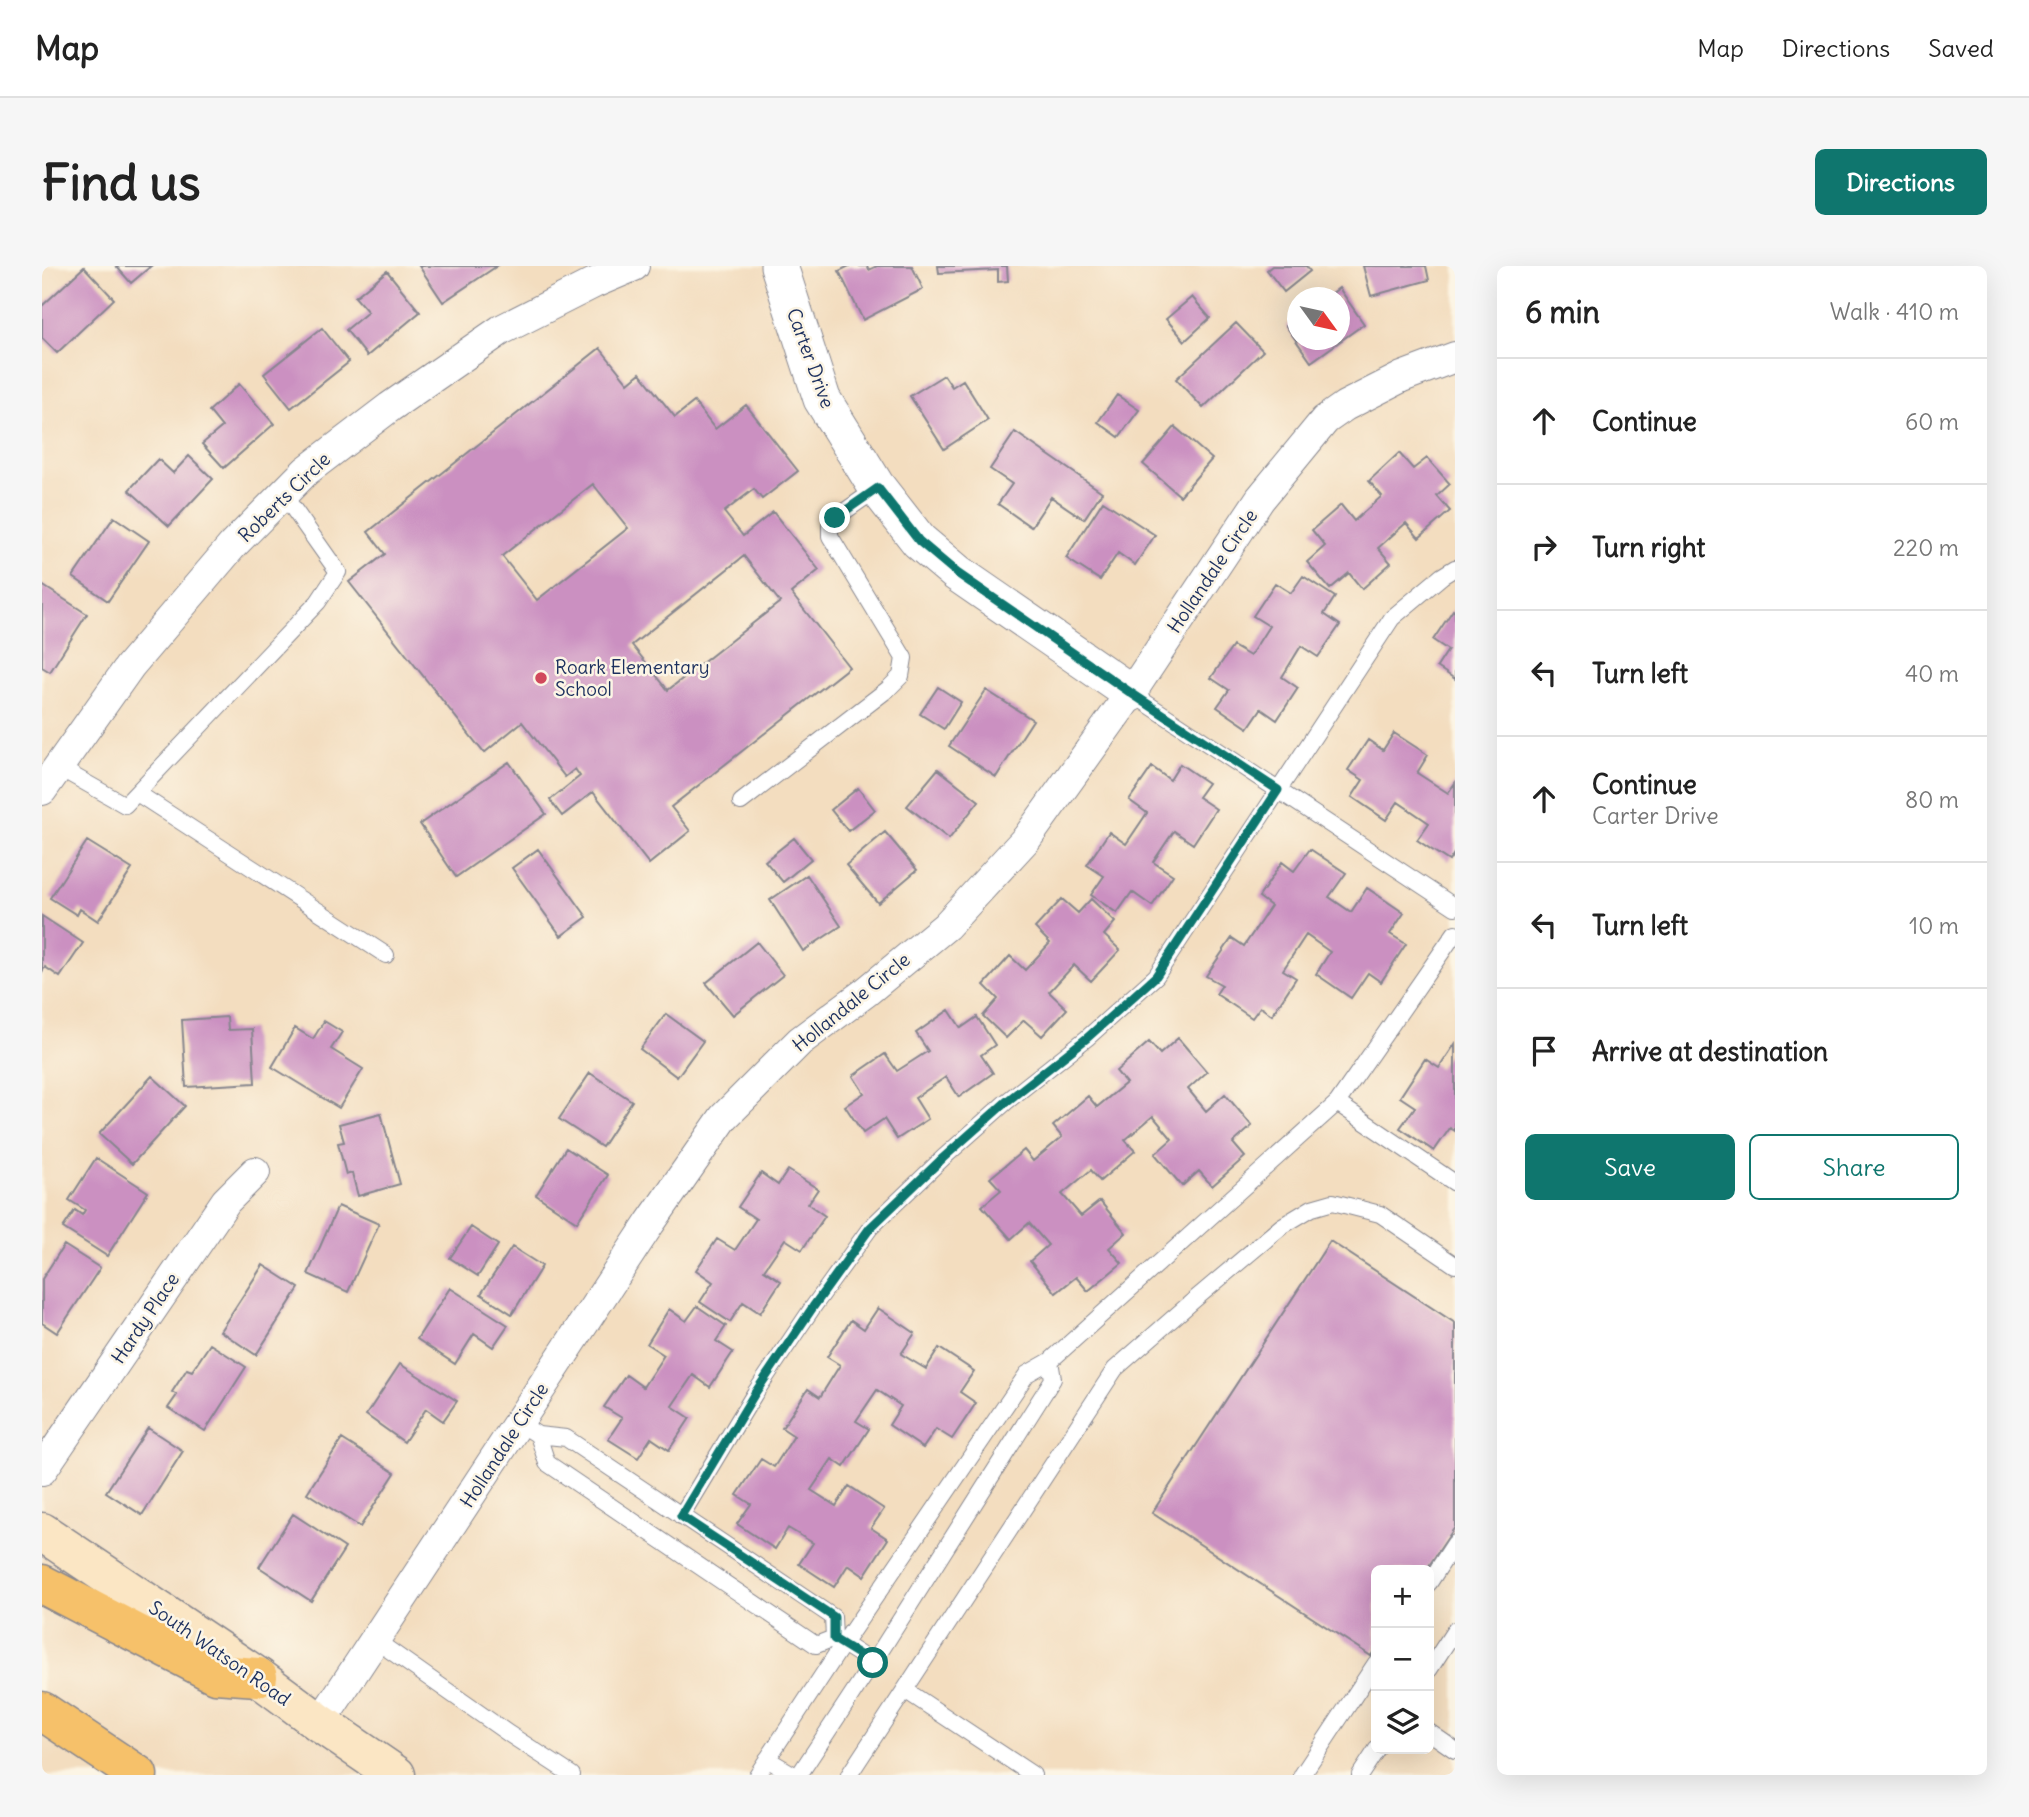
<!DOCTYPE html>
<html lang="en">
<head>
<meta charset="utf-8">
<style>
	:root { --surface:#fff; --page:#f6f6f6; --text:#222; --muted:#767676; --line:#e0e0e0; --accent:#0f766e }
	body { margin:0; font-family:Delius,sans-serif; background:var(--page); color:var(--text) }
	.controls { position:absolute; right:21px; bottom:21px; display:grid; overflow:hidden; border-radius:10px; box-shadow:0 7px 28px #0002 }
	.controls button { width:63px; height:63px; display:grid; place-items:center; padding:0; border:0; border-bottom:2px solid var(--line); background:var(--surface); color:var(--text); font:35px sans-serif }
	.compass { position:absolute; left:1245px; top:21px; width:63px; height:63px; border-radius:50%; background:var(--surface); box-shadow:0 7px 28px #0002; rotate:123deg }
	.stop { position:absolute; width:21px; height:21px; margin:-16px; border:5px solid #0f766e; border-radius:50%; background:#fff }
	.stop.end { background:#0f766e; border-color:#fff; box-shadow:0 2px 7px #0008 }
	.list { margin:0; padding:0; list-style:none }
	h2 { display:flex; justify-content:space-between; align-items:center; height:91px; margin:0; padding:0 28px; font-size:30px }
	h2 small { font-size:23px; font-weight:400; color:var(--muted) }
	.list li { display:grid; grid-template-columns:46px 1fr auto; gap:21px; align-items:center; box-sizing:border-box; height:126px; padding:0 28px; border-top:2px solid var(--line) }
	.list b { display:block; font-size:26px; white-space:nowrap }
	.list p { margin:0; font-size:23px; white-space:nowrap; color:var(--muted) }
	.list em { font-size:23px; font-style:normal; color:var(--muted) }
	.actions { display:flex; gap:14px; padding:21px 28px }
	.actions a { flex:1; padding:16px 0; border:2px solid var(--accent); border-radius:10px; text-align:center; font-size:24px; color:var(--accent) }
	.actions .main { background:var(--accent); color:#fff }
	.icon { flex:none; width:38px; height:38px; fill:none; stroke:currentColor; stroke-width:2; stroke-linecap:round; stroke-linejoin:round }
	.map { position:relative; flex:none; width:1413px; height:1509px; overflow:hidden; border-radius:10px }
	header { display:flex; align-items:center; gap:42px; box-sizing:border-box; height:98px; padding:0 35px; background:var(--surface); border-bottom:2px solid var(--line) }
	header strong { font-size:33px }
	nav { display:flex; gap:38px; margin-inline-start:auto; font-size:24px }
	.intro { display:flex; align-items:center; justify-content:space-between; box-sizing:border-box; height:168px; padding:0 42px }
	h1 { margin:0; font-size:49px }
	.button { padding:18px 32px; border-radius:10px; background:var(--accent); color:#fff; font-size:24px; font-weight:700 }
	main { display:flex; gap:42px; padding:0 42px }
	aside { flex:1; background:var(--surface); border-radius:10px; box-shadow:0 7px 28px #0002 }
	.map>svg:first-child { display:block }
	.building { fill:#cb90c1; fill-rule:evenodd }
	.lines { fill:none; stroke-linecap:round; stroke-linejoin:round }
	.service-casing { stroke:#87868e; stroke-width:18 }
	.minor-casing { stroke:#87868e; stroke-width:32 }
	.tertiary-casing { stroke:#87868e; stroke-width:39 }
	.secondary-casing { stroke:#87868e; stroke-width:41 }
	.motorway-casing { stroke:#87868e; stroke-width:41 }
	.service { stroke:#fff; stroke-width:16 }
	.minor { stroke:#fff; stroke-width:30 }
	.tertiary { stroke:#fff; stroke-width:37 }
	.secondary { stroke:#fbe6c4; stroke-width:38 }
	.motorway { stroke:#f6c16b; stroke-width:38 }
	.route { stroke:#0f766e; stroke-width:9 }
	.poi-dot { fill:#d1495b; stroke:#fcf5e5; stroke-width:2.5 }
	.labels { text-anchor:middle; stroke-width:5; stroke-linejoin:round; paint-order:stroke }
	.street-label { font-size:19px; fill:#1b2f5e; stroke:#fcf5e5 }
	.poi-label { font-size:19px; fill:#1b2f5e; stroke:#fcf5e5; text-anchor:start }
</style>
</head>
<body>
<header>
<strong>Map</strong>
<nav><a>Map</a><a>Directions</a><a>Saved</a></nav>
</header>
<div class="intro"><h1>Find us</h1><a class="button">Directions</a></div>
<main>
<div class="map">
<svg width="1413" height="1509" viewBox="0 0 1413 1509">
	<rect width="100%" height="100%" fill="#fcf5e5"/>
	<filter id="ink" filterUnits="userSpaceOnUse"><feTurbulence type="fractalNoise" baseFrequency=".0143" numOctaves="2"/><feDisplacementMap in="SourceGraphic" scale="14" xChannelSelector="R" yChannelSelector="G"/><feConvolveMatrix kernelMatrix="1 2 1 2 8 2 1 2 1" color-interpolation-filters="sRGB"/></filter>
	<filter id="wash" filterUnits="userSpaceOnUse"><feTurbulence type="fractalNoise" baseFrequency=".00686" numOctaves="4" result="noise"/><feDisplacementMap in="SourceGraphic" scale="28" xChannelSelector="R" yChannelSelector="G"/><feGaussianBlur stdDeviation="1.57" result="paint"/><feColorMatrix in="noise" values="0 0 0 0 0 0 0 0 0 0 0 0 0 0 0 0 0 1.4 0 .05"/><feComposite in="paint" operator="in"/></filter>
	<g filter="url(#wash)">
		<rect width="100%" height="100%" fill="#f3ddbf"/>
		<g id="blocks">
			<path class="building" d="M74,0H109L89,17Z
				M377,0H455L401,36Z
				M807,0H825L827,4L835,0H870L881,23L821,54L797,5Z
				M896,0H965L966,15L956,16V4L897,7Z
				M1230,0H1264L1268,5L1242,26L1225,4Z
				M1321,0H1384L1387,14L1329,30Z
				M42,1L72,33L15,87L0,72V40Z
				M345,5L378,46L325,90L304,64L326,46L313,31Z
				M1297,22L1322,58L1269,96L1244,60L1255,52V74H1297V32H1284Z
				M1150,31L1168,52L1143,75L1124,53Z
				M1194,57L1221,85L1161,142L1134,113Z
				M280,62L307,96L249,142L222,108Z
				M558,82L586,117L598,107L633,151L652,136L673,163L704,139L756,205L720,233L712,223L682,246L701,270L731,246L777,304L749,327L807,401L629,541L648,565L607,598L551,526L520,550L508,534L538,510L533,503L523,511L480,456L442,487L307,316L343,288L326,266ZM551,218L586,262L495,334L460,290ZM702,290L738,336L626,424L590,379Z
				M902,109L910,121L921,114L946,154L902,183L868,130Z
				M197,118L232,158L182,202L160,178L180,161L167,145Z
				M1075,129L1097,144L1077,171L1056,156Z
				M1133,161L1170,193L1138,230L1101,198Z
				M973,166L1060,226L1042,253L1009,231L989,261L956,238L970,218L948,203Z
				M1357,187L1371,203L1385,192L1408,218L1395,230L1408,245L1377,272L1364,257L1336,282L1349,297L1320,323L1307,307L1288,323L1265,296L1283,280L1270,264L1299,239L1312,255L1340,230L1327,215Z
				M147,190L171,213L127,260L87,224L116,193L131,207Z
				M1061,235L1113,269L1093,299L1076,287L1058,314L1024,292Z
				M72,251L107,275L66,335L31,311Z
				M1261,310L1293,331L1282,348L1298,359L1276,391L1259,380L1240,411L1256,422L1235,454L1219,443L1206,462L1175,441L1187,424L1169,412L1191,380L1208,390L1227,360L1211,350L1233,317L1249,327Z
				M0,319L45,348L8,406L0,401Z
				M1411,344L1413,346V413L1395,401L1406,384L1391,374Z
				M896,421L919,436L902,463L878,448Z
				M944,424L991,454L954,511L907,480Z
				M1352,467L1386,489L1375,507L1406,527L1413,517V586L1407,595L1375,574L1387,557L1356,536L1344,554L1310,531L1321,514L1306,504L1326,474L1341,484Z
				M467,496L504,548L414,611L378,558Z
				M1138,498L1166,517L1156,531L1174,543L1151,578L1132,565L1111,596L1131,609L1110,640L1090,626L1075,647L1049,629L1062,610L1045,599L1067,566L1084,578L1105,547L1087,534L1110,501L1128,514Z
				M896,503L937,535L907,573L865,540Z
				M816,522L833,544L806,565L789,544Z
				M843,566L875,604L836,637L804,599Z
				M752,572L769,593L741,616L723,595Z
				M45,575L90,603L56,655L38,643L35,649L8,632Z
				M496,583L545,651L519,670L470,602Z
				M1268,583L1304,607L1287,631L1309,646L1325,622L1362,647L1348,668L1364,678L1339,716L1326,707L1309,732L1274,708L1288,686L1264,669L1241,704L1254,712L1230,749L1218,741L1210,752L1174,728L1180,719L1164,710L1190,672L1202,680L1229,640L1217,631L1240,596L1252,605Z
				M765,609L799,660L761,685L728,634Z
				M1020,633L1036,647L1049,633L1073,656L1062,669L1078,684L1049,715L1032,699L1007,726L1025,743L1000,770L982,754L964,772L941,750L956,733L942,719L968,690L983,704L1008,677L993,662Z
				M0,650L41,677L18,711L3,701L0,706Z
				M715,676L741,709L691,749L664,717Z
				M907,744L919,762L935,751L953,779L939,789L951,807L917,831L904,811L873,832L886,853L855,873L842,853L821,867L803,840L822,827L811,810L843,788L855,805L886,785L874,767Z
				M624,748L661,775L635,811L598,783Z
				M185,751L186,764L210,763L213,817L144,821L140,754Z
				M282,755L300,766L289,783L321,803L297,842L230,801L253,762L271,773Z
				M1136,772L1165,806L1146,823L1164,845L1183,828L1210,860L1191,877L1203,891L1170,920L1157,905L1140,920L1113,888L1130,873L1111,850L1083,874L1093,885L1058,915L1049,904L1020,928L1039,950L1058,935L1084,967L1067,982L1080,997L1046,1025L1034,1011L1014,1027L988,995L1006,979L987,957L969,973L940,940L959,924L948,912L982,884L991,895L1020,871L1011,860L1046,830L1055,841L1084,817L1074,805L1107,776L1118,788Z
				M1413,778V865L1408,862L1392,885L1358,862L1373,841L1358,831L1383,793L1397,802Z
				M548,807L590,835L560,881L517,853Z
				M110,810L143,840L90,898L57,868Z
				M339,847L358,918L316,930L310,907L304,909L296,877L302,876L297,858Z
				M524,882L566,909L535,956L494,929Z
				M54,892L106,926L65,990L21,962L33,944L40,949L43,944L27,934Z
				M746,904L776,923L766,938L783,950L760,984L743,973L722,1004L739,1015L718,1047L701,1036L688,1056L658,1036L671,1016L654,1004L675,973L693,984L714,953L696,941L719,907L736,919Z
				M296,940L337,958L306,1026L266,1008Z
				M429,961L456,979L436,1010L408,992Z
				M1288,975L1413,1057V1261L1384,1304H1334V1381L1329,1390L1110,1247Z
				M22,979L58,1002L15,1067L0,1057V1013Z
				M470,981L500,1000L470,1048L439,1028Z
				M221,999L257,1022L214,1089L178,1065Z
				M408,1022L466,1059L451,1081L432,1068L413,1098L375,1073Z
				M655,1040L684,1060L674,1075L691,1086L668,1121L651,1109L630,1140L648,1152L627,1184L609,1172L596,1192L566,1173L580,1152L562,1141L584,1109L601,1121L622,1089L605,1078L627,1043L644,1055Z
				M836,1042L873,1067L859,1088L884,1103L897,1082L932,1105L918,1126L934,1137L910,1173L894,1163L881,1182L847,1159L859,1140L835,1124L814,1155L827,1163L802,1201L790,1193L769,1224L794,1240L807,1220L842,1243L829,1262L846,1273L822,1310L806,1299L792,1321L757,1298L771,1277L746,1262L733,1283L695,1258L709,1238L695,1229L719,1193L732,1201L752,1170L740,1162L766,1123L778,1131L798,1099L785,1091L809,1054L822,1063Z
				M168,1078L204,1101L163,1165L126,1142L135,1129L130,1126L145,1103L150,1105Z
				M358,1098L415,1135L401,1155L384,1143L362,1176L324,1149Z
				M106,1162L141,1185L100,1249L64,1226Z
				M300,1173L353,1207L318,1261L265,1227Z
				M251,1248L303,1282L269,1335L217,1301Z"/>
		</g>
	</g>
	<g filter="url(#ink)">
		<use href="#blocks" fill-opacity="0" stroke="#87868e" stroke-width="2"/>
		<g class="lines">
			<g class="service-casing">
				<path id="service" d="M1089,427L1413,641
					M16,501L83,539L276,336L296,306L241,228
					M95,527L344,689
					M699,536L846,423L859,410L862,392L788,270V259L793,252L836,222
					M1295,837L1413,667
					M477,1157L496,1169L524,1172L791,1351L792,1372
					M496,1169L505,1197L774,1379L792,1372
					M639,1250L713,1127L771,1041L828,962L901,892L964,836L1045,772L1114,710L1350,352L1400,310L1413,302
					M1387,1317L1413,1277
					M792,1372L831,1397
					M333,1374L467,1468L530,1509
					M1387,1404L1413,1364
					M863,1424L991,1509
					M1387,1466L1413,1484
					M725,1493L752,1509
					M715,1509L801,1378L985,1108L1008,1095L1295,837L1413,917
					M757,1509L836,1389L1011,1113L1008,1095
					M807,1509L1073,1103L1152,1034L1240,960L1270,942L1291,936L1338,948L1413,999
					M1260,1509L1334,1397
					M1318,1509L1335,1483"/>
			</g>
			<g class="minor-casing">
				<path id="minor" d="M0,524L88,400L190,280L264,205L348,141L459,64L552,17L592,0
					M0,1204L184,935L213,906
					M278,1457L608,957L682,851L758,775L824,726L904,660L985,572L1089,427L1218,233L1283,154L1303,140L1360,111L1413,91"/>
			</g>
			<g class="tertiary-casing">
				<path id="tertiary" d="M737,0L780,133L834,220L877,275L915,307L1089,427"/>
			</g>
			<g class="secondary-casing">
				<path id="secondary" d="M0,1266L216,1411L278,1457L354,1509"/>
			</g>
			<g class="motorway-casing">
				<path id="motorway" d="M0,1318L173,1408L216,1411
					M0,1445L96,1509"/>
			</g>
			<use href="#service" class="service"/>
			<use href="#minor" class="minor"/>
			<use href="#tertiary" class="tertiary"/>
			<use href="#secondary" class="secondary"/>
			<use href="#motorway" class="motorway"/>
		</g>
	</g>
	<g class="lines" filter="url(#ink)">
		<path class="route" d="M793,252L836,222L877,275L915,307L1089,427L1236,524L1114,710L1045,772L964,836L901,892L828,962L771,1041L713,1127L639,1250L792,1351V1373L831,1397"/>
	</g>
	<circle class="poi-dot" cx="499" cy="412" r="7"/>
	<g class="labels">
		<g class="street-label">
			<text transform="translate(769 92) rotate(70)" y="7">Carter Drive</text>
			<text transform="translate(242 231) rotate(-44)" y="7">Roberts Circle</text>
			<text transform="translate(1170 305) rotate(-56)" y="7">Hollandale Circle</text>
			<text transform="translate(809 736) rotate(-39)" y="7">Hollandale Circle</text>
			<text transform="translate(103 1052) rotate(-56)" y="7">Hardy Place</text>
			<text transform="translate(462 1179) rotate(-57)" y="7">Hollandale Circle</text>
			<text transform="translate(178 1387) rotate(35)" y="7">South Watson Road</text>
		</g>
		<g class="poi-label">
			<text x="513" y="408">Roark Elementary<tspan x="513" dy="22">School</tspan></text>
		</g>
	</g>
</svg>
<div class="controls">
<button>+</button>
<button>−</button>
<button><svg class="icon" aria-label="layers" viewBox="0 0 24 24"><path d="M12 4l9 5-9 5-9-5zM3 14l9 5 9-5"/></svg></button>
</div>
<svg class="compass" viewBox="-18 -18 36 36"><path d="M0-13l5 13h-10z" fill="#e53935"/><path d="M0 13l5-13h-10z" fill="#767676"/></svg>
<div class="stop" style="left:831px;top:1397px"></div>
<div class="stop end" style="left:793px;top:252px"></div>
</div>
<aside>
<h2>6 min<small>Walk · 410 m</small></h2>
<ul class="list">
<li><svg class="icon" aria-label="ahead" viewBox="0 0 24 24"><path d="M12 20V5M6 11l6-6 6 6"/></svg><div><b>Continue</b></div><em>60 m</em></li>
<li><svg class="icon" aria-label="right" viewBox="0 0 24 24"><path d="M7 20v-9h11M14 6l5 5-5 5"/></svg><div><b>Turn right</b></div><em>220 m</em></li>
<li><svg class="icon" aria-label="left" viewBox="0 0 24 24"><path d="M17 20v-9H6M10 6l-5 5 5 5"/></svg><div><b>Turn left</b></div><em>40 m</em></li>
<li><svg class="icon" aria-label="ahead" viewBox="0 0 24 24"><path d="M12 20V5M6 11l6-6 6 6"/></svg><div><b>Continue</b><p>Carter Drive</p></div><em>80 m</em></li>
<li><svg class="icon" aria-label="left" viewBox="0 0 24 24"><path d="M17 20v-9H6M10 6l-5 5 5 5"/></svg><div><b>Turn left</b></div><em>10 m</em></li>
<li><svg class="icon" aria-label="arrive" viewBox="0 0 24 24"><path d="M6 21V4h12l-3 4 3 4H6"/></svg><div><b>Arrive at destination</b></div></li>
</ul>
<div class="actions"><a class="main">Save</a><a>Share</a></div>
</aside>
</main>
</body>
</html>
